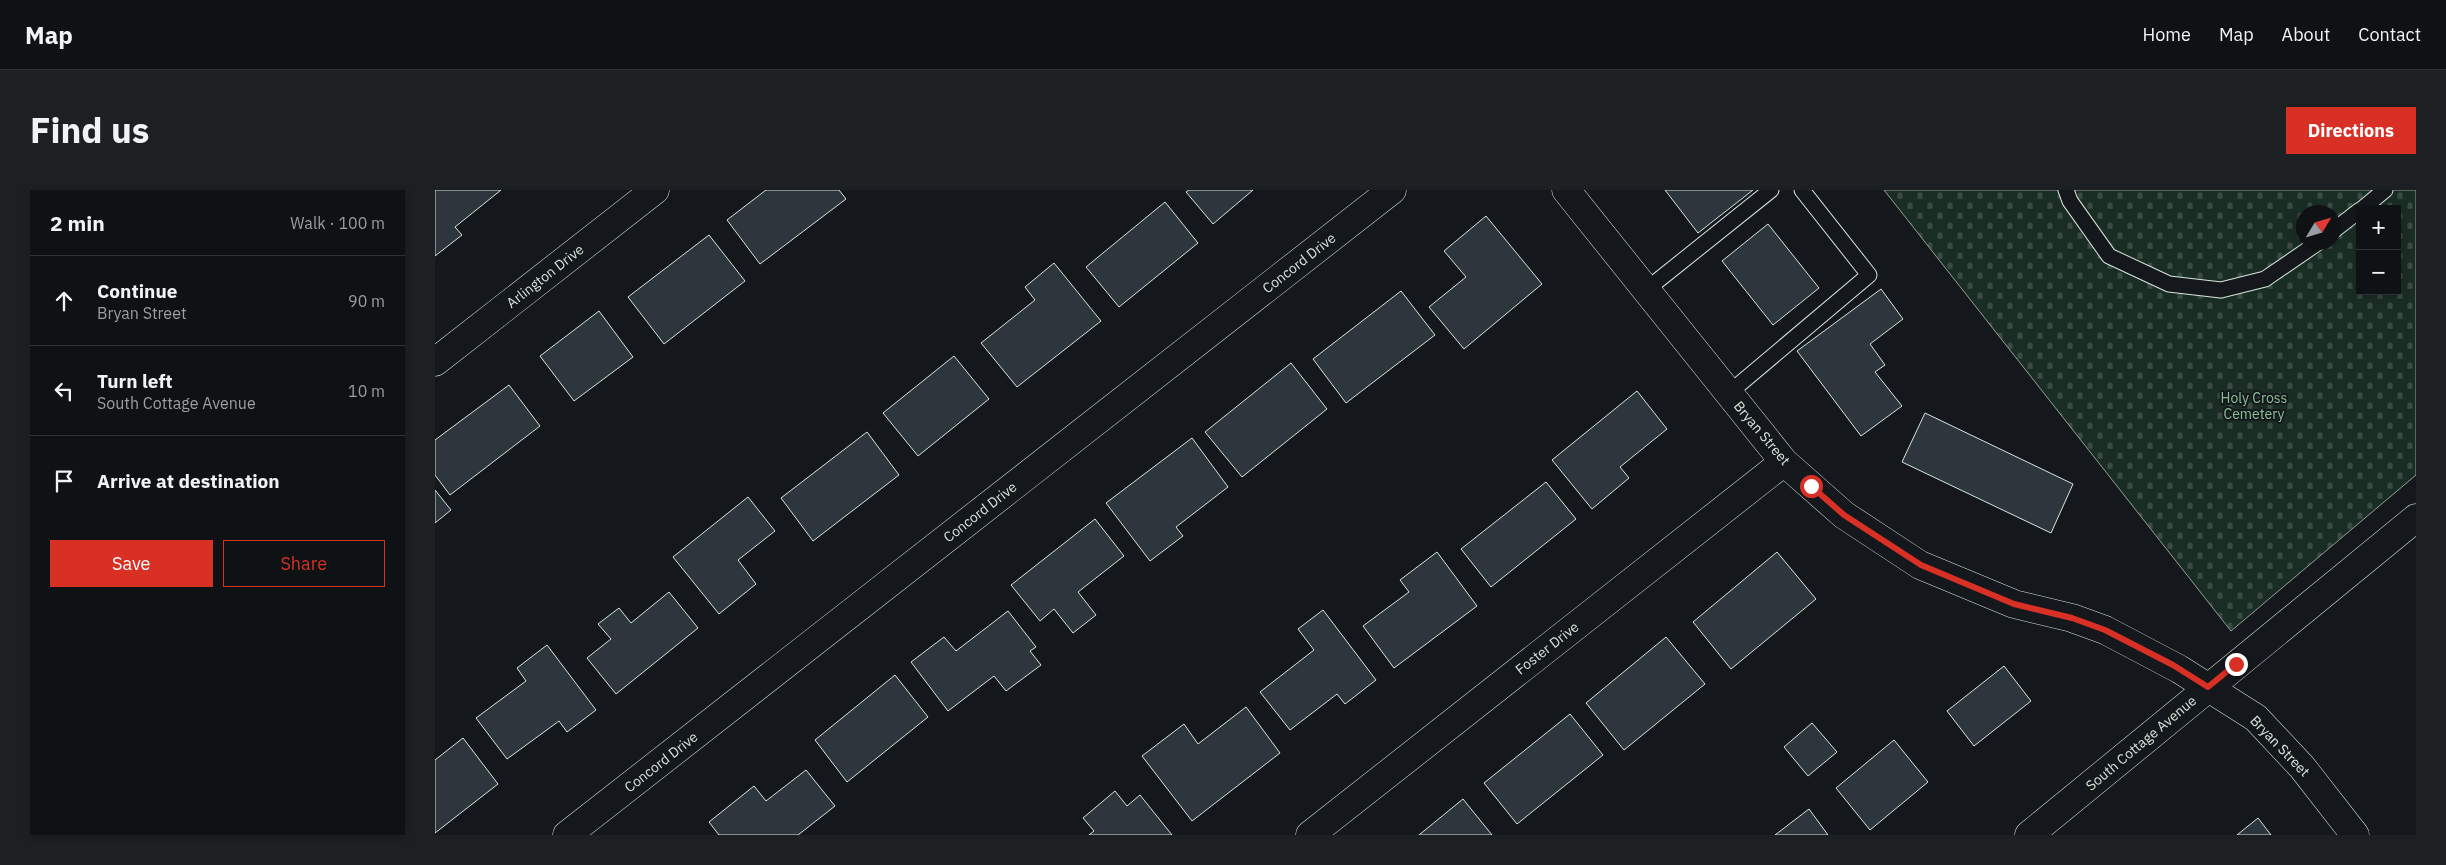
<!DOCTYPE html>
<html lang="en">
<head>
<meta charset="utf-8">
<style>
	:root { --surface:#0f1215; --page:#1d2022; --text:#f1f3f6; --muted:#9b9ea0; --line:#2f3234; --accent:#d93025 }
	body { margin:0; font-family:"IBM Plex Sans",sans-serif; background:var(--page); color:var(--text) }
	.controls { position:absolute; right:15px; top:15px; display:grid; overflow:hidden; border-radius:0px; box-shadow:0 2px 8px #0003 }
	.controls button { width:45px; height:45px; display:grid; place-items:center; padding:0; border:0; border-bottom:1px solid var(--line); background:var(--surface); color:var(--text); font:25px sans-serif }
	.compass { position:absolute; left:1861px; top:15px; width:45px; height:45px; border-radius:50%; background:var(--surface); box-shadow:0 2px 8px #0003; rotate:52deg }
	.stop { position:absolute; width:15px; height:15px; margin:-11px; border:4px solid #d93025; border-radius:50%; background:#fff }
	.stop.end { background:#d93025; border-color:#fff; box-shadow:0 1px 5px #0008 }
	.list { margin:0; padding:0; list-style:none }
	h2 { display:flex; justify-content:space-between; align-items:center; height:65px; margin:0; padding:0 20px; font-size:21px }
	h2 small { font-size:16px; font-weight:400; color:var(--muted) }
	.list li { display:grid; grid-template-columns:32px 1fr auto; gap:15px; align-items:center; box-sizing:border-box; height:90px; padding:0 20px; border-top:1px solid var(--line) }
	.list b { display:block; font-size:19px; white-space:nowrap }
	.list p { margin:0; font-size:16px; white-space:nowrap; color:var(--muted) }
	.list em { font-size:16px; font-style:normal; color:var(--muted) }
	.actions { display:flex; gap:10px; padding:15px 20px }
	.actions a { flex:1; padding:11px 0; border:1px solid var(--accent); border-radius:0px; text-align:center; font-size:18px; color:var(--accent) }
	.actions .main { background:var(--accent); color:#fff }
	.icon { flex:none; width:28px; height:28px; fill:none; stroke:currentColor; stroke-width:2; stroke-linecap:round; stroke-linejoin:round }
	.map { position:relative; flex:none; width:1981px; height:645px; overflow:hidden; border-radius:0px }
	header { display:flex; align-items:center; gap:30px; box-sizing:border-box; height:70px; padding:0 25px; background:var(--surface); border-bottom:1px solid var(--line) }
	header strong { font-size:24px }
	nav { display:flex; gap:28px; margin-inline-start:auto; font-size:18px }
	.intro { display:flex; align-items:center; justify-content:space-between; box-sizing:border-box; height:120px; padding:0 30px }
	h1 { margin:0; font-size:35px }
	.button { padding:12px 22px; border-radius:0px; background:var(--accent); color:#fff; font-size:18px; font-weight:700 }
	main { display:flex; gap:30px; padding:0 30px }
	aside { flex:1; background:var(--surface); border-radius:0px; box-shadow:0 2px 8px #0003 }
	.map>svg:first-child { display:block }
	.cemetery { fill:url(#cemetery-stones); stroke:#939e99; fill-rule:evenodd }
	.building { fill:#2c363c; stroke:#d8e6dc }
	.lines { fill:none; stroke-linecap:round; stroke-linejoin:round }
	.lane-casing { stroke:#d8e6dc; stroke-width:17 }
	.street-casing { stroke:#d8e6dc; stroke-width:29 }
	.secondary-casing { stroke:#d8e6dc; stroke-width:29 }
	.lane { stroke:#14181c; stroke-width:15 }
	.street { stroke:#14181c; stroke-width:28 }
	.secondary { stroke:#14181c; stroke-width:28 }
	.route { stroke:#d93025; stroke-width:6 }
	.labels { text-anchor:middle; stroke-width:4; stroke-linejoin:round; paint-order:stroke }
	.street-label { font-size:14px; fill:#d8e6dc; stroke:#14181c }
	.park-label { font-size:14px; fill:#8ac095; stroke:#14181c }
</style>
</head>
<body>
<header>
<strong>Map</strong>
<nav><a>Home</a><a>Map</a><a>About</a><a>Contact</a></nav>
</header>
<div class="intro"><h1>Find us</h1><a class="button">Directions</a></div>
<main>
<aside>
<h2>2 min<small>Walk · 100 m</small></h2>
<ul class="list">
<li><svg class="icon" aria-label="ahead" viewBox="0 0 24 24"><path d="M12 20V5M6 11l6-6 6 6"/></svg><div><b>Continue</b><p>Bryan Street</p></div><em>90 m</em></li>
<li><svg class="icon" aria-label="left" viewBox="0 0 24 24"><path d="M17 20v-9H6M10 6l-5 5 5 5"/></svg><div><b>Turn left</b><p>South Cottage Avenue</p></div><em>10 m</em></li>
<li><svg class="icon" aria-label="arrive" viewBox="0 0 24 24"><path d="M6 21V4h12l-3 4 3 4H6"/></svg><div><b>Arrive at destination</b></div></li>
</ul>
<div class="actions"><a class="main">Save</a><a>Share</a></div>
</aside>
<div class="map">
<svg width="1981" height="645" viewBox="0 0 1981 645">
	<defs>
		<pattern id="cemetery-stones" width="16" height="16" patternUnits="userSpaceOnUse" patternTransform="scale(1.25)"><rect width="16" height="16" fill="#1a2d24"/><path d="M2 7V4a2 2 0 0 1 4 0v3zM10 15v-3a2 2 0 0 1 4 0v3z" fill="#3b4b43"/></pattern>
	</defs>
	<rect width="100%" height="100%" fill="#14181c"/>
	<path class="cemetery" d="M1449,0H1981V285L1796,441ZM1925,19H1962V101H1925ZM1868,22H1898V52H1868Z"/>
	<path class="building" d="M0,0H66L20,37L27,45L0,66Z
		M331,0H404L411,9L325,74L292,30Z
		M754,0H818L778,34L751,2Z
		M1230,0H1318L1263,43Z
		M730,12L763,53L684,117L651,77Z
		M1051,26L1107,94L1029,159L994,117L1031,87L1009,61Z
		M1333,34L1384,98L1338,135L1287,71Z
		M274,45L310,91L229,154L193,107Z
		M619,73L666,131L582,197L546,153L600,110L590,97Z
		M1446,99L1468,129L1435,154L1450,175L1440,182L1467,216L1426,246L1362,161Z
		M966,101L1000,145L911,213L878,169Z
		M164,121L198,167L139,211L105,166Z
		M519,166L554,209L483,266L448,223Z
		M856,173L892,219L807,287L770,242Z
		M74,195L105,236L15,305L0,285V250Z
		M1202,201L1232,239L1185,277L1194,288L1157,319L1117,270Z
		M1490,223L1638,294L1616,343L1467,272Z
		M432,242L464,285L378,351L346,308Z
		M757,248L793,297L741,337L748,346L715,371L671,313Z
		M1111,292L1141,329L1056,397L1026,359Z
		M0,300L16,320L0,333Z
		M313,307L340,341L303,370L321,394L284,424L238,367Z
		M660,329L689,366L643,402L661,425L638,443L619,419L605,431L576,395Z
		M1002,362L1042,416L959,478L928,436L974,402L965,390Z
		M1342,362L1381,409L1296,479L1258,432Z
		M234,402L263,438L181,504L152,468L176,449L163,434L184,418L196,433Z
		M888,420L941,490L910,514L902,504L855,540L825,502L879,460L863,439Z
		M573,421L601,457L595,461L606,475L571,501L559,486L513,521L476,472L509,447L521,461Z
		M1231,447L1270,494L1189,560L1151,513Z
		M112,455L161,520L132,542L124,531L72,569L41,528L91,491L82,478Z
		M1569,476L1596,511L1539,556L1512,521Z
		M460,485L493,527L412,592L380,550Z
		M811,517L845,563L757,631L707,566L749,534L763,554Z
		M1135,524L1168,565L1082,634L1049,593Z
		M1377,533L1402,562L1373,586L1349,557Z
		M28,548L63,594L0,643V570Z
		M1459,550L1493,592L1435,640L1401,598Z
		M371,580L400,616L363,645H284L274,632L319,596L331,611Z
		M680,601L692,616L705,605L737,645H654L659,641L648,628Z
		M1028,609L1057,645H984Z
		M1374,619L1393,645H1340Z
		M1823,628L1836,645H1802Z"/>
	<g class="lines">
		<g class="lane-casing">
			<path id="lane" d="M1631,0L1635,11L1674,66L1734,94L1786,100L1830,89L1884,52
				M1927,19L1950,0
				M1898,41L1925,20
				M1211,100L1336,0
				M1294,203L1434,85L1367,0"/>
		</g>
		<g class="street-casing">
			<path id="street" d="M1131,0L1349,272L1409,325L1485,375L1579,414L1637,428L1670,440L1744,479L1821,528L1867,577L1920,645
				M0,172L220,0
				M132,645L957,0
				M875,645L1349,272"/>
		</g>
		<g class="secondary-casing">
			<path id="secondary" d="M1594,645L1981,328"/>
		</g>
		<use href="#lane" class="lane"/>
		<use href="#street" class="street"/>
		<use href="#secondary" class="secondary"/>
	</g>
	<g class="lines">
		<path class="route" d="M1376,296L1409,325L1486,375L1579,414L1637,428L1670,440L1738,475L1773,497L1801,474"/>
	</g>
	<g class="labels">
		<g class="street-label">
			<text transform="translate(864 73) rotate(-38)" y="5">Concord Drive</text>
			<text transform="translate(110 86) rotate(-38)" y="5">Arlington Drive</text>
			<text transform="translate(1327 243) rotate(50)" y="5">Bryan Street</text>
			<text transform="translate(545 322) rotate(-38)" y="5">Concord Drive</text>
			<text transform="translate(1112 458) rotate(-38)" y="5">Foster Drive</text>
			<text transform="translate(1706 553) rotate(-40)" y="5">South Cottage Avenue</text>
			<text transform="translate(1845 556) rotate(46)" y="5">Bryan Street</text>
			<text transform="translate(226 572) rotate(-38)" y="5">Concord Drive</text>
		</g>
		<g class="park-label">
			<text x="1819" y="213">Holy Cross<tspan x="1819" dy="16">Cemetery</tspan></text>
		</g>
	</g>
</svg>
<div class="controls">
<button>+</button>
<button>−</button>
</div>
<svg class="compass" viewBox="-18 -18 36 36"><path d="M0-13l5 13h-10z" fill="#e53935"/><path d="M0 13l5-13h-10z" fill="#9b9ea0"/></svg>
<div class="stop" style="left:1376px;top:296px"></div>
<div class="stop end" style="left:1801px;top:474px"></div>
</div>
</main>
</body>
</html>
